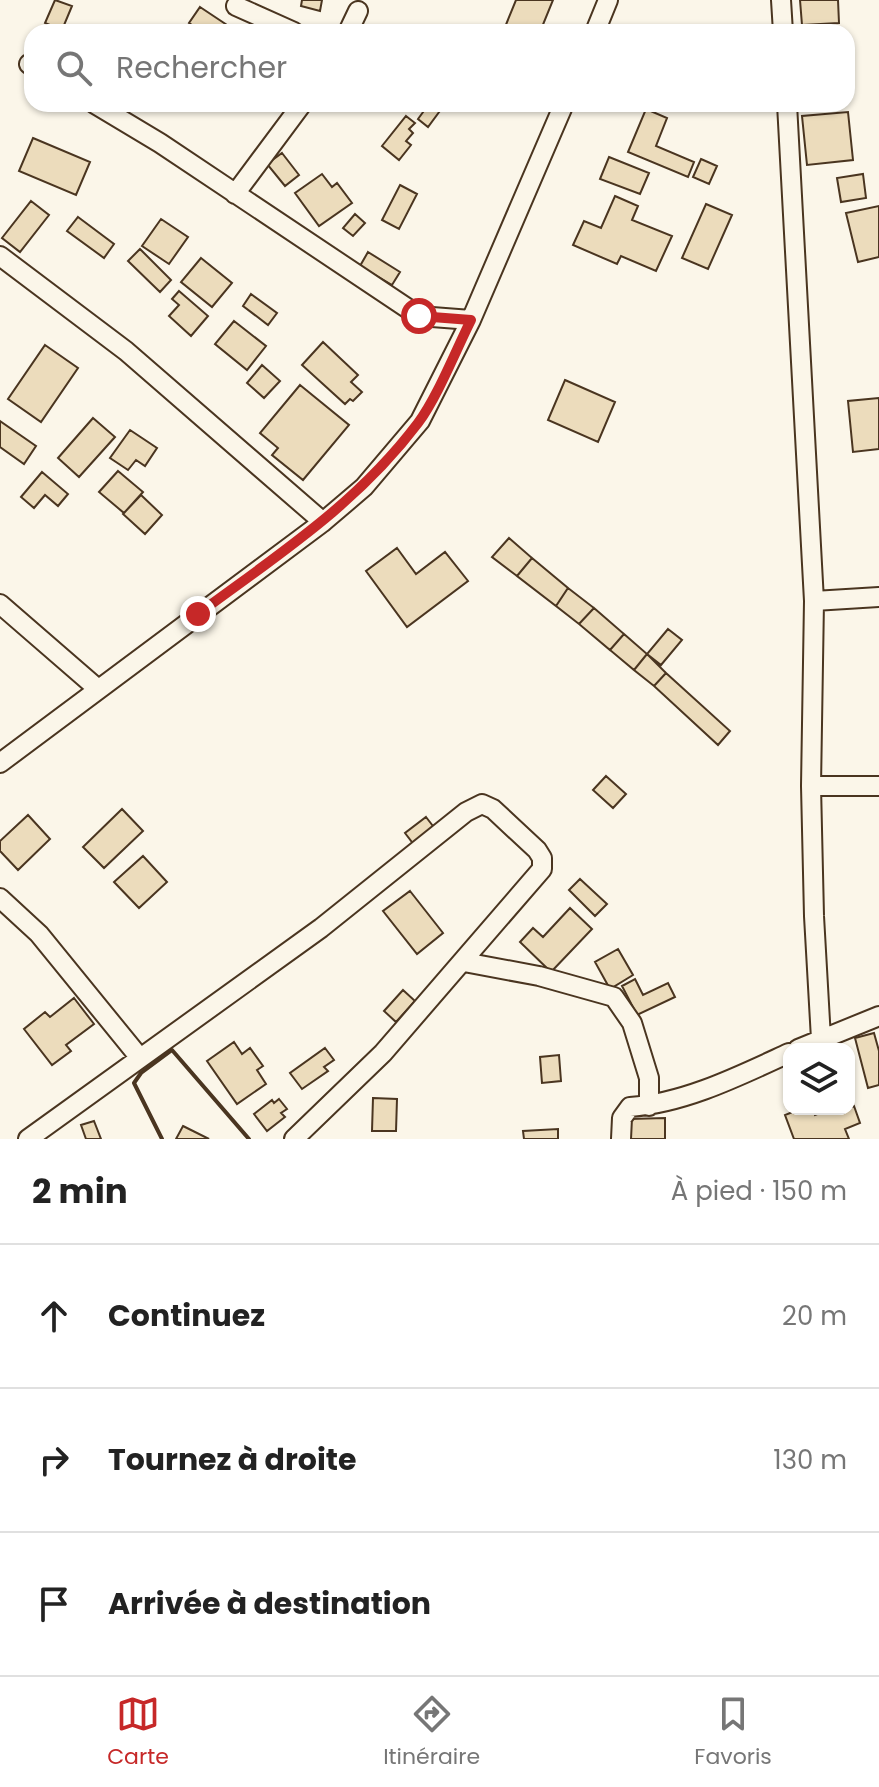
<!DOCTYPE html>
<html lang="fr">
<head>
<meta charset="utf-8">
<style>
	:root { --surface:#fff; --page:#f2f2f2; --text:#222; --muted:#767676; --line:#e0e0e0; --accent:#c62828 }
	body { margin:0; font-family:Poppins,sans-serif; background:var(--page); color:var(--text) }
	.controls { position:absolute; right:24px; bottom:24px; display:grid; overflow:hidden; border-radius:16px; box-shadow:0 2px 6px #0004 }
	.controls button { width:72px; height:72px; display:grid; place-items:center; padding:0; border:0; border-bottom:2px solid var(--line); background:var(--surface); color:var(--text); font:40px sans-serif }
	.stop { position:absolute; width:24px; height:24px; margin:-18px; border:6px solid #c62828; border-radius:50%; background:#fff }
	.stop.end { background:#c62828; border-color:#fff; box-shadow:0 2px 8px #0008 }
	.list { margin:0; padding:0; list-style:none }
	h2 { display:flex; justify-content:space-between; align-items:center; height:104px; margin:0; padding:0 32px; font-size:34px }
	h2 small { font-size:26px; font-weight:400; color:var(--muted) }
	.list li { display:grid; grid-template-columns:52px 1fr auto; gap:24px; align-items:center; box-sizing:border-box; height:144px; padding:0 32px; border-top:2px solid var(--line) }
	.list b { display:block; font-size:30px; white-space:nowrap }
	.list em { font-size:26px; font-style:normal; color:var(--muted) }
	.icon { flex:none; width:44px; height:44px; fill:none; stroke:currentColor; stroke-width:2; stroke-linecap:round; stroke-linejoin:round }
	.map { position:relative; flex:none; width:879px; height:1139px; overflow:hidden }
	.search { position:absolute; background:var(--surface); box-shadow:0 2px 6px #0004; left:24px; right:24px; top:24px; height:88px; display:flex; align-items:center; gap:20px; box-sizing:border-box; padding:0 28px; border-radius:24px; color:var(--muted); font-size:30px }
	.sheet { height:536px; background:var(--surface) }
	nav { display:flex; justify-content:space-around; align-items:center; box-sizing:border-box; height:112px; border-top:2px solid var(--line); background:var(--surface); font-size:22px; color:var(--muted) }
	nav a { display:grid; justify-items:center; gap:4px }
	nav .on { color:var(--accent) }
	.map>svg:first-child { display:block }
	.building { fill:#ecdcbc; stroke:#4a3520; stroke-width:2 }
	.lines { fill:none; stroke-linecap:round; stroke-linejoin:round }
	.minor-casing { stroke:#4a3520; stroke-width:22 }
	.minor { stroke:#fbf6e9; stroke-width:18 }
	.wall { stroke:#4a3520; stroke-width:4 }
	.route { stroke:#c62828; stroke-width:10 }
</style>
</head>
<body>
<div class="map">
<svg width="879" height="1139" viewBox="0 0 879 1139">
	<rect width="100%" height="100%" fill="#fbf6e9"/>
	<path class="building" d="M55,0L72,6L62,30L45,23Z
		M302,0H322L320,11L301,6Z
		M516,0H553L540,32H503Z
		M800,0H838L839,23L802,25Z
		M200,7L227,25L222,32H203L189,23Z
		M429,104H445L428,127L418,119Z
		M646,109L667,118L656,146L694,162L688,177L628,152Z
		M848,112L853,160L807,165L802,116Z
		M406,116L415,123L409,129L413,133L406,141L411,145L399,160L382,146Z
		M33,138L90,162L76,195L19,171Z
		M282,153L299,175L285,186L267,164Z
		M609,157L649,173L640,194L600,179Z
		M701,159L717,166L709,184L693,177Z
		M322,174L332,187L337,183L352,203L319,226L295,193Z
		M863,174L866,198L841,202L837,178Z
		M400,185L417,194L399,229L382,220Z
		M615,196L638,206L632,220L672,236L656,271L621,256L617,264L573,245L584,221L601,228Z
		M31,201L49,215L20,252L2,238Z
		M706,204L732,215L708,269L682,258Z
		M879,206V257L858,262L846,213Z
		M355,214L365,223L353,236L343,228Z
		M78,217L114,244L104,258L67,231Z
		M161,219L188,237L169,264L142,246Z
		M140,249L171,280L160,292L128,261Z
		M368,252L400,272L392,285L360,266Z
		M201,258L232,283L212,307L181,282Z
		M179,291L208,316L191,336L169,316L179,305L172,299Z
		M251,294L277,313L268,325L243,306Z
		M234,321L266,346L247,370L215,344Z
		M323,342L358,375L351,382L362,392L353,401L350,399L345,404L302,365Z
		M45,345L78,368L41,422L8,399Z
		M262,365L280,381L264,398L247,383Z
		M565,380L615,402L598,442L548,420Z
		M300,385L349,425L303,480L272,455L278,448L260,433Z
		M879,398V449L853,452L848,401Z
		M93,418L115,437L79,477L58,458Z
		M0,421L36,446L24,464L0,447Z
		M130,430L157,448L145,466L136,460L128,470L110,458Z
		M118,471L143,492L124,513L99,492Z
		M42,472L68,494L58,506L45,495L34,508L21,497Z
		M141,495L162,515L145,534L123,514Z
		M509,538L532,558L517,576L492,557Z
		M397,548L416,574L445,552L468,581L407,627L366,571Z
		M532,558L568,588L556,606L517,576Z
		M568,588L594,608L579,624L556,606Z
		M594,608L624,634L610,650L579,624Z
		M668,629L682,640L661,665L647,654Z
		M624,634L647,654L634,670L610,650Z
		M647,654L666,673L654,686L634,670Z
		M666,673L730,731L718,745L654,686Z
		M606,776L626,794L613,808L593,790Z
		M122,809L143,831L104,868L83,847Z
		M28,815L50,839L18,870L0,851V841Z
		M426,817L436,830L415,846L405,833Z
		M143,856L167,882L139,908L114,882Z
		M580,879L607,904L595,916L569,890Z
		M410,891L443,933L417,954L383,911Z
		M570,908L592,929L551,972L520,942L533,928L543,937Z
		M618,949L633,975L610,989L595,962Z
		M635,979L643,995L668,983L675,997L637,1015L622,986Z
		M403,990L415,1001L396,1022L384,1011Z
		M74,998L94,1024L66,1045L71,1051L52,1065L24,1029L45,1012L50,1017Z
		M874,1033L879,1051V1085L868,1088L855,1038Z
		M234,1042L242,1054L250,1048L263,1066L257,1070L266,1084L237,1104L207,1061Z
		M325,1048L334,1060L324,1067L328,1071L302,1089L290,1073Z
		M559,1055L561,1081L542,1083L540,1057Z
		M373,1098L397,1099L396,1131H372Z
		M279,1099L287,1109L281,1113L285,1117L267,1131L254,1114L272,1100L274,1103Z
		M854,1106L860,1123L845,1129L849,1139H794L785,1115L800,1109H813L815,1115L831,1109L835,1113Z
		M665,1118V1139H631L630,1119Z
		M94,1121L101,1139H86L81,1125Z
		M183,1126L209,1139H176Z
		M558,1129V1139H524L523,1131Z"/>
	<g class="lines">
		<g class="minor-casing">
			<path id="minor" d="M781,0L783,32
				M236,6L294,32
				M348,32L358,11
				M595,32L608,0
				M29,64L32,66
				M95,104L160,143L419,316L471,320
				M787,104L814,601L811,786L814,916L821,1039
				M235,194L302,104
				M0,256L126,351L323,522
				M814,601L879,597
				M0,604L98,689
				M0,763L323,522L364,487L420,421L471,320L564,104
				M811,786H879
				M0,898L39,934L140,1058
				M464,962L539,976L614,997L632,1023L649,1078V1106
				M798,1049L879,1016
				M28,1139L321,928L466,812L482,804L493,809L537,850L542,858V869L383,1053L294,1139
				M621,1139L622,1118L630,1107C685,1103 739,1076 789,1053"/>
		</g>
		<use href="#minor" class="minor"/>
		<path class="wall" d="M162,1139L134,1083L141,1073L172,1050L249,1139"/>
	</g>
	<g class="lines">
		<path class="route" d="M198,614C279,554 357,504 418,423C437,398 456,350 471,320L419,316"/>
	</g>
</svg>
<div class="controls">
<button><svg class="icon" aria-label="layers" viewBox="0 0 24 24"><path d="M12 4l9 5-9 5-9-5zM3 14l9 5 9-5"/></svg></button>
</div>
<div class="stop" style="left:419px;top:316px"></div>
<div class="stop end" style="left:198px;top:614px"></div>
<div class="search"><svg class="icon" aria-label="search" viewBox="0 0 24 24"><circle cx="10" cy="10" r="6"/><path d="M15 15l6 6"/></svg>Rechercher</div>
</div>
<section class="sheet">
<h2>2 min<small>À pied · 150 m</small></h2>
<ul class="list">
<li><svg class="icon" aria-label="ahead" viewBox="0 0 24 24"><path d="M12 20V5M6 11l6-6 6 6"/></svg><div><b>Continuez</b></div><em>20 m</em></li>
<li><svg class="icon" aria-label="right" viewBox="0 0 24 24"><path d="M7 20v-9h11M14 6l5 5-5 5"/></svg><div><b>Tournez à droite</b></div><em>130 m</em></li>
<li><svg class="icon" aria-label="arrive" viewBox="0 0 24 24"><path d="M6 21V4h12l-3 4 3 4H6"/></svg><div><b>Arrivée à destination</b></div></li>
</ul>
</section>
<nav>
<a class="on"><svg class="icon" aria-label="map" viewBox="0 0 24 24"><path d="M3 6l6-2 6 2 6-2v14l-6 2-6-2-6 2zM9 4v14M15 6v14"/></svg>Carte</a>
<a><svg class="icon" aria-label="directions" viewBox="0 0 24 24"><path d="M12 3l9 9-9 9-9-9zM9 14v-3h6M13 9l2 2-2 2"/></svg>Itinéraire</a>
<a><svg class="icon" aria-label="saved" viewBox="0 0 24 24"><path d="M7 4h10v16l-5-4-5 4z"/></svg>Favoris</a>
</nav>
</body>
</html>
